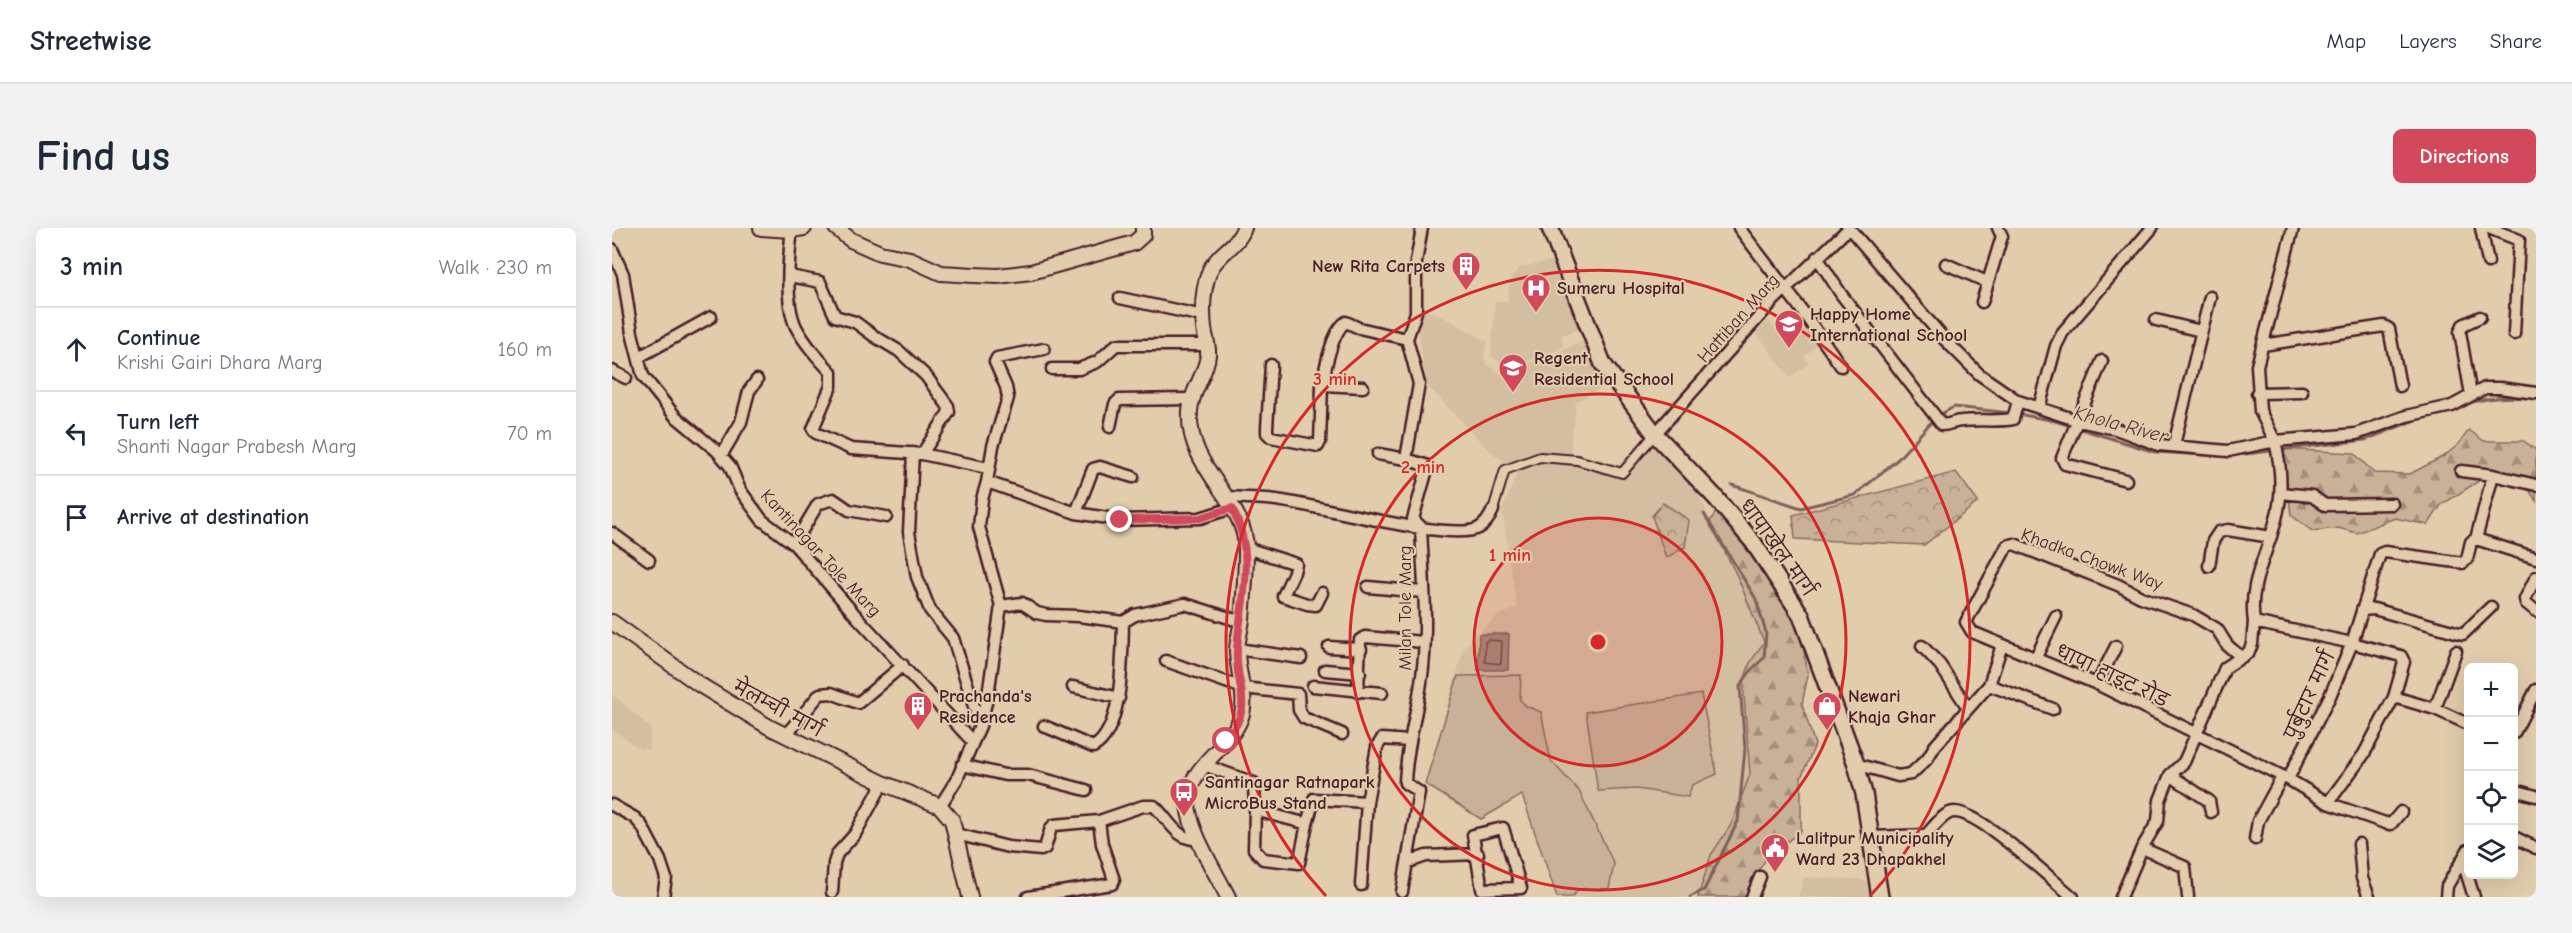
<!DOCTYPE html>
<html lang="en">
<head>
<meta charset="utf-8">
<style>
	:root { --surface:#fff; --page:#f2f2f3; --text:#1f2937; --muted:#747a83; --line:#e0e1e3; --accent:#d1495b }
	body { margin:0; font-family:"Comic Neue","Playpen Sans Deva",sans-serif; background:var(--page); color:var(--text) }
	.controls { position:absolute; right:18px; bottom:18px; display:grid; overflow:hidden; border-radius:9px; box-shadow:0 6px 24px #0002 }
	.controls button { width:54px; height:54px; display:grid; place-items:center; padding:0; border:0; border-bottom:2px solid var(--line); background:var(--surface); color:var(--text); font:30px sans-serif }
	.stop { position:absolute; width:18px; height:18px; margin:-14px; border:4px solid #d1495b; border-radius:50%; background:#fff }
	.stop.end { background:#d1495b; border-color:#fff; box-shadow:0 2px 6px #0008 }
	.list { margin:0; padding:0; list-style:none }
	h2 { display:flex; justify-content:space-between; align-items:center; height:78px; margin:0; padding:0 24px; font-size:26px }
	h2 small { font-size:20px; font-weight:400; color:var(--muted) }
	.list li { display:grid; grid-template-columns:39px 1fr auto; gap:18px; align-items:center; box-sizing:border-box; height:84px; padding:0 24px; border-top:2px solid var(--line) }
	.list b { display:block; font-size:22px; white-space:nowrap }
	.list p { margin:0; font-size:20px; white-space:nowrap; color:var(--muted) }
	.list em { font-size:20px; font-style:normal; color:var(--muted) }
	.icon { flex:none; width:33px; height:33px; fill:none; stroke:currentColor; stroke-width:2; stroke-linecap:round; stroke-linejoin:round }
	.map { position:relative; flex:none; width:1924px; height:669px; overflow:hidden; border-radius:9px }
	header { display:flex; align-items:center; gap:36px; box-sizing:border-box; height:84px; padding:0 30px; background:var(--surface); border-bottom:2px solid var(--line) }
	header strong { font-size:28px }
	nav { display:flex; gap:33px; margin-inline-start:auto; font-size:21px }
	.intro { display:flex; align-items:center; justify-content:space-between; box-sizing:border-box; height:144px; padding:0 36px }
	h1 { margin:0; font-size:42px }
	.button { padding:15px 27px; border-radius:9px; background:var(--accent); color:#fff; font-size:21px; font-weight:700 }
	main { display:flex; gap:36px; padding:0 36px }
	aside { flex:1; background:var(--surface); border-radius:9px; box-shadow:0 6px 24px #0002 }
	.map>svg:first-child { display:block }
	.built { fill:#d4bea1 }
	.forest { fill:url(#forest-firs); stroke:#896861; stroke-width:1.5 }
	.park { fill:url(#park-crowns); stroke:#896861; stroke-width:1.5 }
	.garden { fill:#c8b197; stroke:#896861; stroke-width:1.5 }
	.water { fill:#a68979; stroke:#815f5a; stroke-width:1.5 }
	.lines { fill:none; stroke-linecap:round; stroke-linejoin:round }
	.shore { stroke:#6f494a; stroke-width:1.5 }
	.stream { stroke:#815f5a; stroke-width:3 }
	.pedestrian-casing { stroke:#4a1f2b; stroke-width:12 }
	.minor-casing { stroke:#4a1f2b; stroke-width:15 }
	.secondary-casing { stroke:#4a1f2b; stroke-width:18 }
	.primary-casing { stroke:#4a1f2b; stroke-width:20 }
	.pedestrian { stroke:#e1cdac; stroke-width:8 }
	.minor { stroke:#e1cdac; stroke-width:10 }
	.secondary { stroke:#e1cdac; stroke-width:14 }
	.primary { stroke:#e1cdac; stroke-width:15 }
	.route { stroke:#d1495b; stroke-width:8 }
	.ring { fill:none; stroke:#d62828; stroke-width:3 }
	.labels { text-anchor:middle; stroke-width:4.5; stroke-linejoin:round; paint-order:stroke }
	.poi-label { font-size:18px; font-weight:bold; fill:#4a1f2b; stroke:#e1cdac; text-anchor:start }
	.street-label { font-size:18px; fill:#4a1f2b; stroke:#e1cdac }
	.water-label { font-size:20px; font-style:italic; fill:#5c343b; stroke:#e1cdac }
	.centre { fill:#d62828; stroke:#e1cdac; stroke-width:3 }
	.ring-label { font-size:18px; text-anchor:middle; font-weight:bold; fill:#d62828; stroke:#e1cdac; stroke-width:4.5; stroke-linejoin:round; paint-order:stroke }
</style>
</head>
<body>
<header>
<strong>Streetwise</strong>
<nav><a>Map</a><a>Layers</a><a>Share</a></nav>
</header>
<div class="intro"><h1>Find us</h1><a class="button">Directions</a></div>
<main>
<aside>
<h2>3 min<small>Walk · 230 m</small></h2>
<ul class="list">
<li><svg class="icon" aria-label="ahead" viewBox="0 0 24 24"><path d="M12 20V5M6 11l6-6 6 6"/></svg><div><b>Continue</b><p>Krishi Gairi Dhara Marg</p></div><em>160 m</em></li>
<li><svg class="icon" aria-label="left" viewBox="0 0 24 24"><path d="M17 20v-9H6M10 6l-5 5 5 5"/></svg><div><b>Turn left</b><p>Shanti Nagar Prabesh Marg</p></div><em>70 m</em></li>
<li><svg class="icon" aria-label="arrive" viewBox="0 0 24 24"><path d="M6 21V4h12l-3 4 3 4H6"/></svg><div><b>Arrive at destination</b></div></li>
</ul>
</aside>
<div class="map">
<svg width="1924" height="669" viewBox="0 0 1924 669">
	<defs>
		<pattern id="forest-firs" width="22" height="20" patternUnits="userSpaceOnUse" patternTransform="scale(1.5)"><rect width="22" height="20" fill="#c8b197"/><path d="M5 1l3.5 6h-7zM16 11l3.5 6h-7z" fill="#a48f7b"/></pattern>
		<pattern id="park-crowns" width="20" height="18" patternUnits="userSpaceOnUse" patternTransform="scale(1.5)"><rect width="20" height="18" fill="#c8b197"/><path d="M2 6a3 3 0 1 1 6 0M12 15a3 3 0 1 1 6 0" fill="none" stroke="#a48f7b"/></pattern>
	</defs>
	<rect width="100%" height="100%" fill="#e1cdac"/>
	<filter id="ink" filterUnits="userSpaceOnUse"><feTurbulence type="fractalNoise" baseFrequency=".0167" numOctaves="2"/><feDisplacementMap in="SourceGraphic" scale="12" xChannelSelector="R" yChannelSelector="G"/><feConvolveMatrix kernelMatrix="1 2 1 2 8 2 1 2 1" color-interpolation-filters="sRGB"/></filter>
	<g filter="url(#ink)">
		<path class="built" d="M945,32L973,99L949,108L952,119L904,138L890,135L879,128L883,73H895L899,49L909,39Z
			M808,81L829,87L876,114L872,126L874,136L891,147L975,112L994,157L964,174L962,197L959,207L960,227L927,223L894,236L873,218L814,156L806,98Z
			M1191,85L1207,115L1192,129L1197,135L1178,150L1144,105L1156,92L1168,106Z
			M1044,210L1081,255L1126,350L1152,414L1138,435L1134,497L1138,546L1119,597L1099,627L1086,669H945L910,567L869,591L813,556L852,419L886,387L905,380L890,283L907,240L928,229L965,232L1010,245Z
			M0,466L39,500L37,521H28L0,501Z
			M1192,649L1245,651L1258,654L1261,669H1186Z"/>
		<path class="forest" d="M1857,202L1872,213H1912L1924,222V273L1913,255L1885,241L1829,277L1816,297L1783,290L1745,305L1726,300L1700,303L1679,287L1671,221L1742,225L1762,245L1798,246L1832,228L1846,217Z
			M1106,280L1122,300L1171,373L1190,411L1196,447L1190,476L1203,517L1189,550V603L1155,629L1142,650L1136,669H1086L1099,627L1119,597L1138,546L1131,455L1138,435L1152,414L1126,350L1098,294Z"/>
		<path class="park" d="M1344,244L1366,274L1312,317L1183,311L1181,287Z
			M1051,275L1077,292L1073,319L1054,330L1040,288Z"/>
		<path class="garden" d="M909,447L908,472L914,478L929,484L939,533L967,563L1002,636L997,661H967L960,669H945L910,567L869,591L813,556L846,448Z
			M1089,466L1105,546L1080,557L1076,569L1025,561L986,563L974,484Z"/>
		<path class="water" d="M867,406H897L896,442H866Z"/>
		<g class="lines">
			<path class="shore" d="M876,412L890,413L889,436L873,434V414Z"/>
			<path class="stream" d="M1855,176C1877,168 1901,168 1924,171
				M1406,186L1443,193L1543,224L1610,228
				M1327,187L1342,179L1399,185
				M1616,228L1753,212L1811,189
				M1120,257L1189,280L1243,267L1286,231L1322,191
				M1078,669L1092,662L1126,593L1133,521L1128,458L1140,441L1152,430L1154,405L1144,371L1092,286"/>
			<g class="pedestrian-casing">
				<path id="pedestrian" d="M881,282L893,242L928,229L965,232L1010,245L1043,206"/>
			</g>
			<g class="minor-casing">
				<path id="minor" d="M1127,0L1186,77L1229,138
					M1237,0L1333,112L1367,146L1406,173L1467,193L1504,201L1547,217L1616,223L1663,213L1648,183L1645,138L1681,0
					M1869,0L1876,34
					M1877,0L1907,12L1902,106
					M0,21L11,46L20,105L31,148L63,188L105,223L118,238L128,262L150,292L182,316L245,389L360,513
					M1205,29L1229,66L1330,197C1338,197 1342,193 1350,193C1367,191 1384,194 1401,191L1406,173
					M1334,36L1375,54
					M178,48L208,54L223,88L243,94L262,108L287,123L314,148L336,178L337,184L310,226L239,221L204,205L201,201L219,158V144C206,130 193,116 184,99C172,74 177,27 180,0
					M508,70L591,88
					M1370,74L1390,8L1386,0
					M1544,92L1589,103
					M1651,117L1772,98L1777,101L1788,158
					M27,129L99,89
					M1490,133L1450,230L1453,236L1514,252
					M659,137L655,200V205L659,209L706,218L708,214L710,157
					M440,141H467L485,134L504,117H595
					M0,143L14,150
					M751,159L710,157C713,141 720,103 734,94L747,100L795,111
					M1645,165L1690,164
					M1859,167L1848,104L1851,97L1868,89
					M1427,180L1444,118L1451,104L1540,0
					M498,199L503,176L507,172L579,171
					M1043,206L1162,72L1237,0
					M1562,217L1598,69
					M301,225L297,304L305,349L318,382L341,410L368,498L345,551L328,578
					M310,226L376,240
					M766,226L794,231
					M109,228L129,194L137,163L145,152
					M1849,243L1881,247L1924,257
					M375,254L464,285L508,292L588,290L620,280
					M1669,265L1700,268L1713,277L1780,276
					M614,269C631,270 648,270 664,272C702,276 840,315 867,300C874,296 878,289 881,282
					M464,285L481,241L488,239L521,249
					M809,299L801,291L816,238L794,231L807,156L795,111L804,84V34L810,0
					M0,305L37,332
					M1864,311L1924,330
					M182,316L206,276L221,271L237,282L274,289
					M634,320L684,336L682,344L671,368L695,376L704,377L710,365
					M1597,338L1601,313L1607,304L1616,302L1659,309
					M1924,349L1913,371L1914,375L1924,383
					M756,359L811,364
					M389,378L410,375L425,385L434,387L467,388L511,394L523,387L573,376L630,394
					M1750,382L1762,381L1851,406L1879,379
					M1642,394C1636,354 1655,328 1664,291C1671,266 1669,238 1663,213L1744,206L1794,188L1840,178L1873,160H1888L1924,165
					M1310,418L1328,437L1356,480
					M717,419L749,421
					M625,421L689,430
					M1629,429L1615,417L1605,401L1581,387L1529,369L1506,357L1402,316L1395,318L1354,394L1360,404L1485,456L1676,551L1716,575L1773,595L1779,596L1789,584
					M1423,431L1444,388
					M554,433L631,460L686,466L687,482L692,490L730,506
					M713,442L748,445
					M1485,456L1504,418
					M1377,457L1441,481
					M701,458L770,465
					M461,459L507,470
					M746,464L748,412L753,409L811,414
					M1823,481L1844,423
					M368,498L376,467L389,378L367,299L370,271L375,254L381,218L396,170L394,159L383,134L385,130L432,121
					M432,498L481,519C512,503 510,424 511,394
					M1902,505L1924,462
					M173,508L208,466L219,465L246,475L291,437
					M1244,536L1286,548L1299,546L1315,531L1323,518L1377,457L1390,417
					M350,537L393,547H416L474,562
					M592,537L642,555L643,582L692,595L695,596L702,571L755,574
					M1558,547L1597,573L1599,584
					M1676,551L1718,468L1740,415L1789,428L1792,434L1782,469
					M1902,562L1924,568
					M1716,575L1752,526L1782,469L1823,481L1856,496
					M0,577L23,590L30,598L48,632L54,650L51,669
					M643,582L642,621L651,631L687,635L695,596
					M891,600L909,660L870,661L861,607Z
					M344,606L396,619L429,622L433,620L439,600L442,597L487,593L531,578H542C557,591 564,612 585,611
					M1259,609L1314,607C1321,600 1332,584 1342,584C1368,583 1438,651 1461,669
					M1902,609L1924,620
					M1643,611L1646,593L1670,549
					M1747,616L1750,650L1757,669
					M1530,620L1573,639L1576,669
					M797,634L814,628L866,626
					M1851,634L1862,669
					M749,657L755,574L765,519L770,511L797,513
					M220,664L222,635L225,626L243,606L271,555
					M790,664L807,564L793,555C794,521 804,489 809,455C817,405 811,350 809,299
					M416,669L500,656L502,652L490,616L487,593
					M1140,669L1148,649
					M1509,669L1530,620L1546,593L1548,572L1558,547L1572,534L1613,440L1637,424L1640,416L1642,394L1740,415L1768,326L1773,324L1851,335L1855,331L1859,314L1864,311L1881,247
					M1834,669L1835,658L1856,622"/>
			</g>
			<g class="secondary-casing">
				<path id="secondary" d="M149,0L179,2L192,0
					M224,0L239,12L268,25L298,31L329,45L362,47L386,48L419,44L522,15L531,7V0
					M0,394L88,457L157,499L271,555L328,578L340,592L358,669
					M616,669C603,642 567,590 578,560C581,552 587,543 592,537C606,520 624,507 630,486C635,465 625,444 625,423C625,412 629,402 630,391C632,369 634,346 634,323C635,271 574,242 578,183C579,163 594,147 596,127C597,118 593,109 592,100C590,81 591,59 598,42C606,25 626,18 632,0"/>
			</g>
			<g class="primary-casing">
				<path id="primary" d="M938,0L991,136L1043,206L1103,269L1141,314L1189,387L1244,536L1252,566L1268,669"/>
			</g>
			<use href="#pedestrian" class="pedestrian"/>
			<use href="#minor" class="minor"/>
			<use href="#secondary" class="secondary"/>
			<use href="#primary" class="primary"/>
		</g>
	</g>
	<g class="lines" filter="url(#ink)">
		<path class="route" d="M508,292L588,290L620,280C645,331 629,368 625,421C622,461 645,472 614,513"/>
	</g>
	<circle cx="986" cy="414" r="124" fill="#d62828" fill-opacity=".12"/>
	<g class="ring">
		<circle cx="986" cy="414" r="124"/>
		<circle cx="986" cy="414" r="248"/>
		<path d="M714 668A372 372 0 1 1 1258 668"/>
	</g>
	<defs>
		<g id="building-pin" transform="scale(1.5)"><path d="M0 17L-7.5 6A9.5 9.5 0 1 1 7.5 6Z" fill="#d1495b" stroke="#e1cdac"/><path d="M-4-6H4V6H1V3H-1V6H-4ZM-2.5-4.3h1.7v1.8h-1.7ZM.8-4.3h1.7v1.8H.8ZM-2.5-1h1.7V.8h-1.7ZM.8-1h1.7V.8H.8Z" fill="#fff"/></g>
		<g id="hospital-pin" transform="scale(1.5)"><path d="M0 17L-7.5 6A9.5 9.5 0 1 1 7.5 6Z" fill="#d1495b" stroke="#e1cdac"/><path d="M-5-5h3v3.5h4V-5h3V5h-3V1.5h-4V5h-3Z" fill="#fff"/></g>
		<g id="school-pin" transform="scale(1.5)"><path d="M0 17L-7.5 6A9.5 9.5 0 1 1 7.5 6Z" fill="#d1495b" stroke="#e1cdac"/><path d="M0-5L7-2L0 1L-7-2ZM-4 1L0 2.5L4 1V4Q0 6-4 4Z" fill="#fff"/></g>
		<g id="shop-pin" transform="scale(1.5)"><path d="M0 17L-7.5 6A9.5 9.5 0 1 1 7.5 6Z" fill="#d1495b" stroke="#e1cdac"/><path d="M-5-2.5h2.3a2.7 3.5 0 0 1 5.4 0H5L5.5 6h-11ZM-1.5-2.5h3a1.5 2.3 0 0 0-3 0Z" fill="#fff"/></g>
		<g id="bus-pin" transform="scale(1.5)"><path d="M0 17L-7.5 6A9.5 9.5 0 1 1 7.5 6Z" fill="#d1495b" stroke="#e1cdac"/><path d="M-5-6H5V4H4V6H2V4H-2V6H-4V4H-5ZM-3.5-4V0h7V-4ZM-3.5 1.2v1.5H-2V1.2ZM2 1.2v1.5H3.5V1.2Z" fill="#fff"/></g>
		<g id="civic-pin" transform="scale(1.5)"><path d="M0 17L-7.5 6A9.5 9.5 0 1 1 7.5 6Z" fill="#d1495b" stroke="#e1cdac"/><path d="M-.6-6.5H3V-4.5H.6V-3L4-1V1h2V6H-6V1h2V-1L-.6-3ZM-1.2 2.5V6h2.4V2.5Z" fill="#fff"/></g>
	</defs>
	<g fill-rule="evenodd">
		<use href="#building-pin" x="854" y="38"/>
		<use href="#hospital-pin" x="924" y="60"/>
		<use href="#school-pin" x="1177" y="96"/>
		<use href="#school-pin" x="901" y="140"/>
		<use href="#building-pin" x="306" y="478"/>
		<use href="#shop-pin" x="1215" y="478"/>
		<use href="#bus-pin" x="572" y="564"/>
		<use href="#civic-pin" x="1163" y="620"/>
	</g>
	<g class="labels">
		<g class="poi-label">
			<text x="833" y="44" text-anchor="end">New Rita Carpets</text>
			<text x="945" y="66">Sumeru Hospital</text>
			<text x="1198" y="92">Happy Home<tspan x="1198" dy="21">International School</tspan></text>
			<text x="922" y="136">Regent<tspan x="922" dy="21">Residential School</tspan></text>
			<text x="327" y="474">Prachanda's<tspan x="327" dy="21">Residence</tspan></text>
			<text x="1236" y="474">Newari<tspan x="1236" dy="21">Khaja Ghar</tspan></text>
			<text x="593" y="560">Santinagar Ratnapark<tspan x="593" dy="21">MicroBus Stand</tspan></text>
			<text x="1184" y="616">Lalitpur Municipality<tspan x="1184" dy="21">Ward 23 Dhapakhel</tspan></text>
		</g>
		<g class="street-label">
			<text transform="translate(1126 90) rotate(-48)" y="6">Hattiban Marg</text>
			<text transform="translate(1165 320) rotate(54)" y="6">धापाखेल मार्ग</text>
			<text transform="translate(209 325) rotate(47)" y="6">Kantinagar Tole Marg</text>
			<text transform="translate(1480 331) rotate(20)" y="6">Khadka Chowk Way</text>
			<text transform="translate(793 380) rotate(-90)" y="6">Milan Tole Marg</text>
			<text transform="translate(1500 448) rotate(25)" y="6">धापा हाइट रोड</text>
			<text transform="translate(1698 467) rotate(-65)" y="6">पुर्बुटार मार्ग</text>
			<text transform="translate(166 481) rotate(28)" y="6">मेलम्ची मार्ग</text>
		</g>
		<g class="water-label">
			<text transform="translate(1509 196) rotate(15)" y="7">Khola River</text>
		</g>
	</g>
	<circle cx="986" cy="414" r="9" class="centre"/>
	<g class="ring-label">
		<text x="723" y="157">3 min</text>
		<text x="811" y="245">2 min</text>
		<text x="898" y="333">1 min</text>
	</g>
</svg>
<div class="controls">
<button>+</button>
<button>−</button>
<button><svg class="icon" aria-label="locate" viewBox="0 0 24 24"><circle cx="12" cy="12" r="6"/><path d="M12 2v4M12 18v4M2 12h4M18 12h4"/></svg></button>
<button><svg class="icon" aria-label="layers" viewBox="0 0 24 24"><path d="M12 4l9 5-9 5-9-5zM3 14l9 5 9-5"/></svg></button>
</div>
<div class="stop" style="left:614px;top:513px"></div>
<div class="stop end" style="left:508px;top:292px"></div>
</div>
</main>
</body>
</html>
